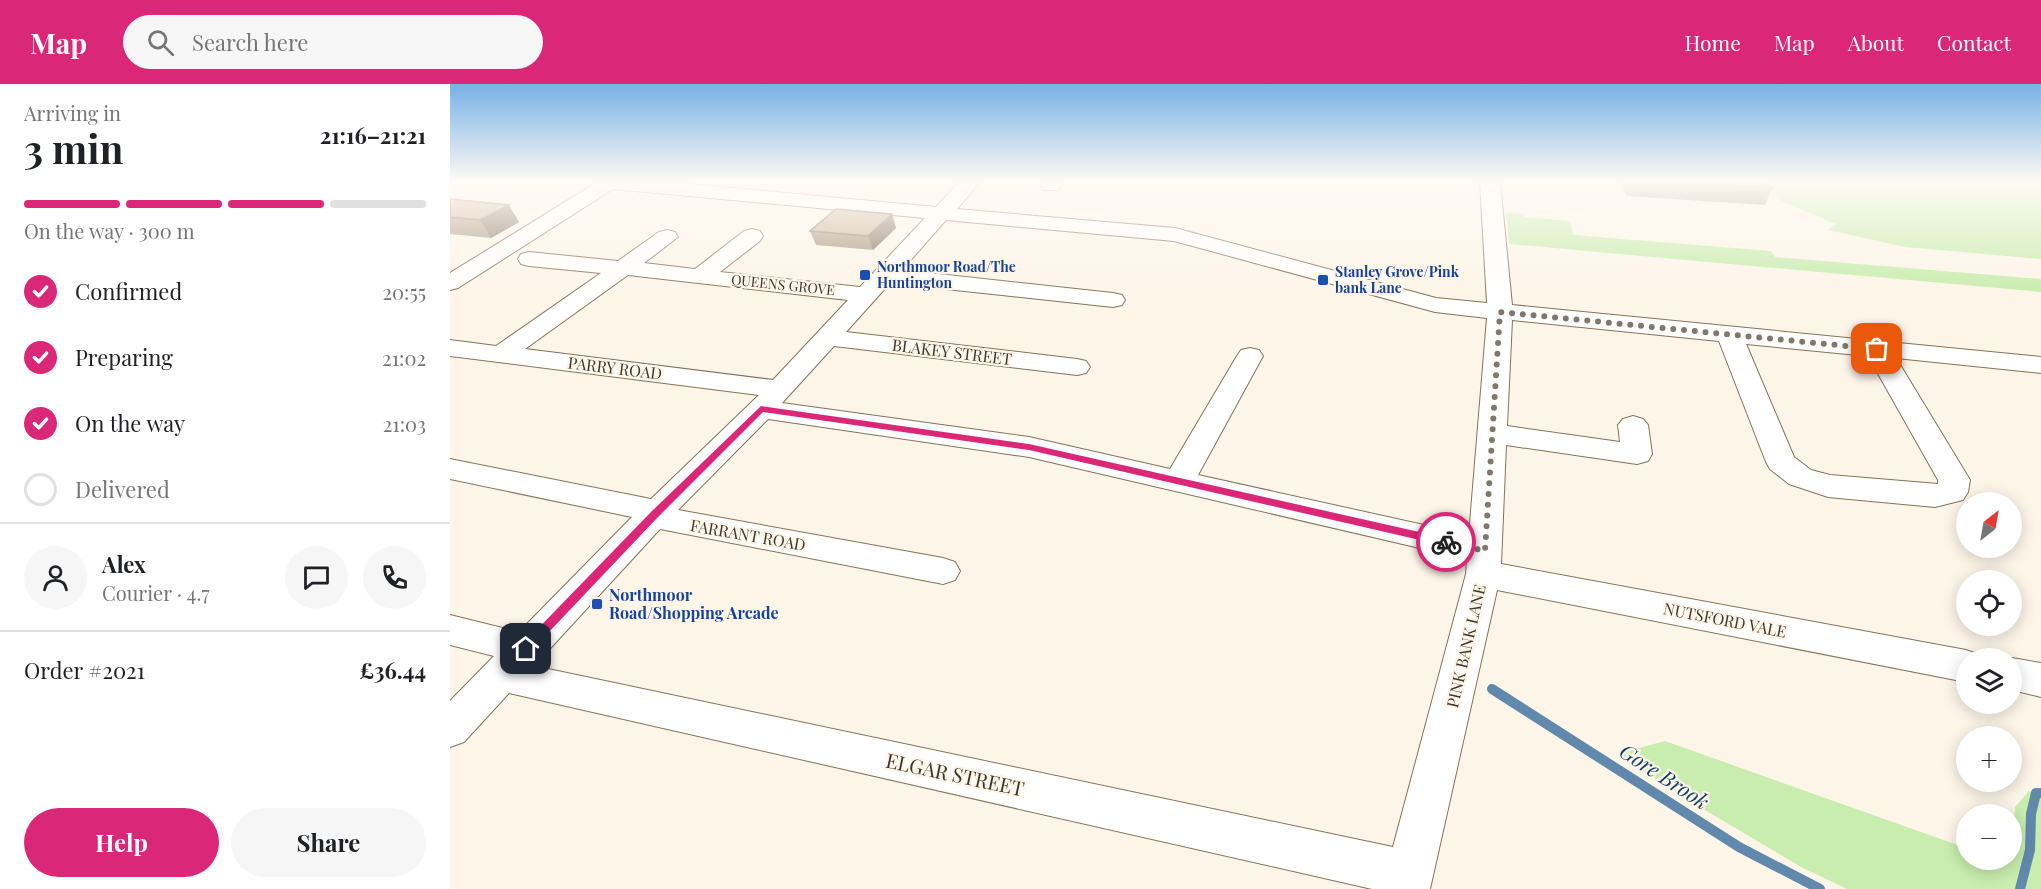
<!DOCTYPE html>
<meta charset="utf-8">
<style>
body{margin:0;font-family:"Playfair Display",serif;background:#f6f6f6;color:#202124;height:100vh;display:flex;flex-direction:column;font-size:22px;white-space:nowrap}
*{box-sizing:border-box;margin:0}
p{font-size:20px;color:#757577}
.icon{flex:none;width:33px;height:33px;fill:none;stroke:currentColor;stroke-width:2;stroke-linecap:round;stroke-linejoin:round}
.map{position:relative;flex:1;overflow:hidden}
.sheet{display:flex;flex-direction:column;background:#fff;width:450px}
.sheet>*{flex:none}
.needle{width:39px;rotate:31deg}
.buttons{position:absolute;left:1506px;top:408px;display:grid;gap:12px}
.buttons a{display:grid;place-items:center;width:66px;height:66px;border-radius:50%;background:#fff;box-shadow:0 3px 15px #0003;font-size:30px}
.pin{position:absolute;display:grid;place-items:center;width:51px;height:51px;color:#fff;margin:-26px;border-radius:12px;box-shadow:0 3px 9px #0006}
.courier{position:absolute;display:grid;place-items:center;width:60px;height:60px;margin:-30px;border:4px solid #db2777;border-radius:50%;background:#fff;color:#222;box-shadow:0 2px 8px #0007}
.head em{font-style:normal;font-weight:700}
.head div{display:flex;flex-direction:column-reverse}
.head{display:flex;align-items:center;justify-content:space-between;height:102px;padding:0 24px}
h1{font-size:39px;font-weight:700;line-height:45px}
.bar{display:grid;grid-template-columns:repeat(4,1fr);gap:9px 6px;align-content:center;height:72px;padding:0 24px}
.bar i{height:8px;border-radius:4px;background:#e0e0e0}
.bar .current{background:#db2777}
.bar p{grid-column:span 4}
.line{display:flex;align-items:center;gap:15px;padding:0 24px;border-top:2px solid #e0e0e0}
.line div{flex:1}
.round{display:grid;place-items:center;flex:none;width:63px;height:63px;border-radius:32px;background:#f6f6f6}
ol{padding:0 24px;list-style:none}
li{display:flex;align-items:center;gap:18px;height:66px}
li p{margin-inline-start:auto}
li .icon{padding:6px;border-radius:50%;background:#db2777;color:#fff;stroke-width:4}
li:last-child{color:#757577}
li i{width:33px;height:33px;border:3px solid #e0e0e0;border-radius:50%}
.cta{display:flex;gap:12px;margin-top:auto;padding:12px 24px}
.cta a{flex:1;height:69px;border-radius:36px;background:#db2777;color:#fff;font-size:24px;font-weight:700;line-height:69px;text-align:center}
.cta a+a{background:#f6f6f6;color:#202124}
header{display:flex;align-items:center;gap:36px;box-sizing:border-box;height:84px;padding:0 30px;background:#db2777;color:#fff}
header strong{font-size:28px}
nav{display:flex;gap:33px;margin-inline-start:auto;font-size:21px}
.search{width:420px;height:54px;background:#f6f6f6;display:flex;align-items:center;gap:15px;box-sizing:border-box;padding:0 21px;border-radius:33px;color:#757577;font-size:22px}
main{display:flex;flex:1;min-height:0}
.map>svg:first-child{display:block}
.green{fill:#c8edae}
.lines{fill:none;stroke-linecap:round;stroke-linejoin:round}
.stream{stroke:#6089ac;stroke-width:10}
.minor-casing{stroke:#867257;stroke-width:2}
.minor{fill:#fff;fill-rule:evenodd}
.wall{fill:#ad9a82}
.shaded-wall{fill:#8d7d6a}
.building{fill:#c9b397;stroke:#8d7d6a;stroke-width:1.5}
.route{fill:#db2777}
.done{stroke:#81786d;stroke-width:6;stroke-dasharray:0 10.8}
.transit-dot{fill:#1a4fb4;stroke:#fef5e9;stroke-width:2}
.labels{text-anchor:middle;stroke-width:4.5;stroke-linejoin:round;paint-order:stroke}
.far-transit-label{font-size:14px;font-weight:bold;fill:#164399;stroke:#fef5e9;text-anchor:start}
.far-street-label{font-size:14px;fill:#3e352a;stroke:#fef5e9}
.street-label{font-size:16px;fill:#3e352a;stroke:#fef5e9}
.transit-label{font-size:16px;font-weight:bold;fill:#164399;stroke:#fef5e9;text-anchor:start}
.near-street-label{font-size:20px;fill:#3e352a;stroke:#fef5e9}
.near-water-label{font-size:21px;font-style:italic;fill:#114065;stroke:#fef5e9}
</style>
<header>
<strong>Map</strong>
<div class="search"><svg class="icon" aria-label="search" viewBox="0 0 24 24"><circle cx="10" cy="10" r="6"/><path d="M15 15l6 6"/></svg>Search here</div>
<nav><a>Home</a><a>Map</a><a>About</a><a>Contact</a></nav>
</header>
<main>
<section class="sheet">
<div class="head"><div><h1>3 min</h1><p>Arriving in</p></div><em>21:16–21:21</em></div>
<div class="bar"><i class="current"></i><i class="current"></i><i class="current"></i><i></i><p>On the way · 300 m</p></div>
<ol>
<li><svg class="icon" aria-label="check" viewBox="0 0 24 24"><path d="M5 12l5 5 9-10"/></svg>Confirmed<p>20:55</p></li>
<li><svg class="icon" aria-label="check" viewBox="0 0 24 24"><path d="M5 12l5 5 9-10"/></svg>Preparing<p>21:02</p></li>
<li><svg class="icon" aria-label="check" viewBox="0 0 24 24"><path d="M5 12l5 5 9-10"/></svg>On the way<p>21:03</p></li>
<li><i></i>Delivered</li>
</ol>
<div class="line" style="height:108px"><a class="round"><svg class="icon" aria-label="person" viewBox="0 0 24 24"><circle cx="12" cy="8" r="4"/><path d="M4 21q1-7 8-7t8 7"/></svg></a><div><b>Alex</b><p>Courier · 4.7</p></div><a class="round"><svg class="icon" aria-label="chat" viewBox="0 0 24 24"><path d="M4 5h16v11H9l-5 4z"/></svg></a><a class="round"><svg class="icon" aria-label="phone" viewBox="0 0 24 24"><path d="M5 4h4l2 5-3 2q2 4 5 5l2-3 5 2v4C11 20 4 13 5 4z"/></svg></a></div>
<div class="line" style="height:78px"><div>Order #2021</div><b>£36.44</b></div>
<div class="cta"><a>Help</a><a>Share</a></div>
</section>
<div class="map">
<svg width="1591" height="805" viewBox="0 0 1591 805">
<rect width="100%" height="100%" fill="#fef5e9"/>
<g class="green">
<polygon points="1304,98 1591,98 1591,175 1455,163 1378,146 1386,140 1331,117"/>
<polygon points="1056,129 1074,130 1074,133 1120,137 1123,151 1321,167 1325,173 1591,195 1591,208 1059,160"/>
<polygon points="1215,657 1516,764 1516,776 1562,776 1565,723 1579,707 1591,712 1591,805 1397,805 1351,783 1243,719 1167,670"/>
</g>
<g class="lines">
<g class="stream">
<polyline points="1042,605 1289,763 1370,805"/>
<polyline points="1570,805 1580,766 1581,730 1586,709 1591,709"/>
</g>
<g class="minor-casing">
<g id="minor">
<path d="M 142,98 L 219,98 L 486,123 L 509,98 L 530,98 L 507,125 L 725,144 L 986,214 L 1037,219 L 1030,98 L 1050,98 L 1062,221 L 1591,273 L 1591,289 L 1446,274 L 1520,396 L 1518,408 L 1513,416 L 1485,423 L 1378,413 L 1339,400 L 1320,385 L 1316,378 L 1269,257 L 1062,236 L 1057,342 L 1170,358 L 1168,341 L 1173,335 L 1183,332 L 1193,335 L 1198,341 L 1202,370 L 1198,377 L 1187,380 L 1056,361 L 1051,480 L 1516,566 L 1530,571 L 1532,574 L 1516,574 L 1516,598 L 1047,506 L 980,805 L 922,805 L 59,609 L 14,658 L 0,663 L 0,617 L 44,572 L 0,561 L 0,531 L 69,548 L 182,433 L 0,395 L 0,375 L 201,415 L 309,311 L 0,272 L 0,256 L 46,262 L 151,189 L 79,182 L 71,180 L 68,175 L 71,170 L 79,168 L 168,177 L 209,148 L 217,146 L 225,148 L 228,153 L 194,179 L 245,185 L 294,147 L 302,145 L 310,147 L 313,152 L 310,157 L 270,188 L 410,203 L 475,134 L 163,105 L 8,204 L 0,206 L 0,189 L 144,100 ZM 496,136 L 724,157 L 985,228 L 1037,234 L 1019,451 L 748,391 L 813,272 L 809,266 L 800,264 L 791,266 L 787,272 L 720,385 L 579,353 L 332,319 L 384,262 L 627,291 L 636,289 L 640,283 L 636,277 L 627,275 L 396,248 L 440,199 L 663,223 L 672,221 L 675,216 L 672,211 L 663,209 L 452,186 ZM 178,191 L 398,216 L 323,296 L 75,265 ZM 1296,260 L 1418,272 L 1488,396 L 1488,400 L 1380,391 L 1361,386 L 1344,373 ZM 318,335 L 579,373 L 1017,475 L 1016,490 L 943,763 L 84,582 L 210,445 L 493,500 L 505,496 L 510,487 L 505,478 L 493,474 L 228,426 Z"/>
<polygon points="594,98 614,98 608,106 594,106 591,102"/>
<polygon points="1560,574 1562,574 1591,579 1591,613 1562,606 1562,574"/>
</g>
</g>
<use href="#minor" class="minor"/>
</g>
<g class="wall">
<polygon points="1171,98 1318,98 1322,104 1315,121 1176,112"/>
<polygon points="0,115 69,138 41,154 0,150"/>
<polygon points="442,130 446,144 423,166 366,161 360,147"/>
</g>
<g class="shaded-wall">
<polygon points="59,121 69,138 41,154 30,136"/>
<polygon points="442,130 446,144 423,166 418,152"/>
</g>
<g class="building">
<polygon points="1234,98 1318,98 1322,104"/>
<polygon points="0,115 59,121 30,136 0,133"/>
<polygon points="386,125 442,130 418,152 360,147"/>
</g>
<linearGradient id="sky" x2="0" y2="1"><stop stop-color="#77b1e6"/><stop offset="0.46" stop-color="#fffaf5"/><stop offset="1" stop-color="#fffaf5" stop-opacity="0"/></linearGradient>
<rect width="1591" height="211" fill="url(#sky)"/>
<polygon class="route" points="311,322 579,360 996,454 1001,458 996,462 579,366 313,328 208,433 80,568 72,568 72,561 201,428"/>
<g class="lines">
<polyline class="done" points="996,458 1035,467 1050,228 1427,265"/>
</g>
<g class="transit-dot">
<rect x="409" y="185" width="12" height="12" rx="3"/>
<rect x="867" y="190" width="12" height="12" rx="3"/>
<rect x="141" y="514" width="12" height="12" rx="3"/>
</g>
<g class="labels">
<g class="far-transit-label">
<text x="427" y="188">Northmoor Road/The<tspan x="427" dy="16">Huntington</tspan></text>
<text x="885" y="193">Stanley Grove/Pink<tspan x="885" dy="16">bank Lane</tspan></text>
</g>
<g class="far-street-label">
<text transform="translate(333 201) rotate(6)" y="5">QUEENS GROVE</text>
</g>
<g class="street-label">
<text transform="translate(502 268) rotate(7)" y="6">BLAKEY STREET</text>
<text transform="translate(165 284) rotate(7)" y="6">PARRY ROAD</text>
<text transform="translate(298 451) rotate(10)" y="6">FARRANT ROAD</text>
<text transform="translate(1275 536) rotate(11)" y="6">NUTSFORD VALE</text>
<text transform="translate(1016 562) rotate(-77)" y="6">PINK BANK LANE</text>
</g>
<g class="transit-label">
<text x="159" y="517">Northmoor<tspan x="159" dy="18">Road/Shopping Arcade</tspan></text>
</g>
<g class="near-street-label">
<text transform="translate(505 691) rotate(12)" y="7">ELGAR STREET</text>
</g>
<g class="near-water-label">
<text transform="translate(1214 693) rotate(33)" y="7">Gore Brook</text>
</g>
</g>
</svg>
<div class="buttons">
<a><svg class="needle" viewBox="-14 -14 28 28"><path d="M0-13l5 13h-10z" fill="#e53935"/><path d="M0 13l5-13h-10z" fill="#757577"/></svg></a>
<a><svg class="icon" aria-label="locate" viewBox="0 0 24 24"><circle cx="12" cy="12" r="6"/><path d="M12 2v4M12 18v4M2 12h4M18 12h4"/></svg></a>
<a><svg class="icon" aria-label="layers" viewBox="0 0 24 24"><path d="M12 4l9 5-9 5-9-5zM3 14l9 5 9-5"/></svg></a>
<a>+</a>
<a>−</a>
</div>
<div class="pin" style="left:1427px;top:265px;background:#ea580c"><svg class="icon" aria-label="bag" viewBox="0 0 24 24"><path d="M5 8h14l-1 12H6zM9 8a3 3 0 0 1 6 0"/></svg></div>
<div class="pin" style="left:76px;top:565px;background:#1f2937"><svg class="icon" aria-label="home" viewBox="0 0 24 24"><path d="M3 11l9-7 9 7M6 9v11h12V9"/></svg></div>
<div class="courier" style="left:996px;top:458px"><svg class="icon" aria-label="bike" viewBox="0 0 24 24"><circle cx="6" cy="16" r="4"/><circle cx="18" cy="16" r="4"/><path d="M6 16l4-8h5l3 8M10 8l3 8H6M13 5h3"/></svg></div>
</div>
</main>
